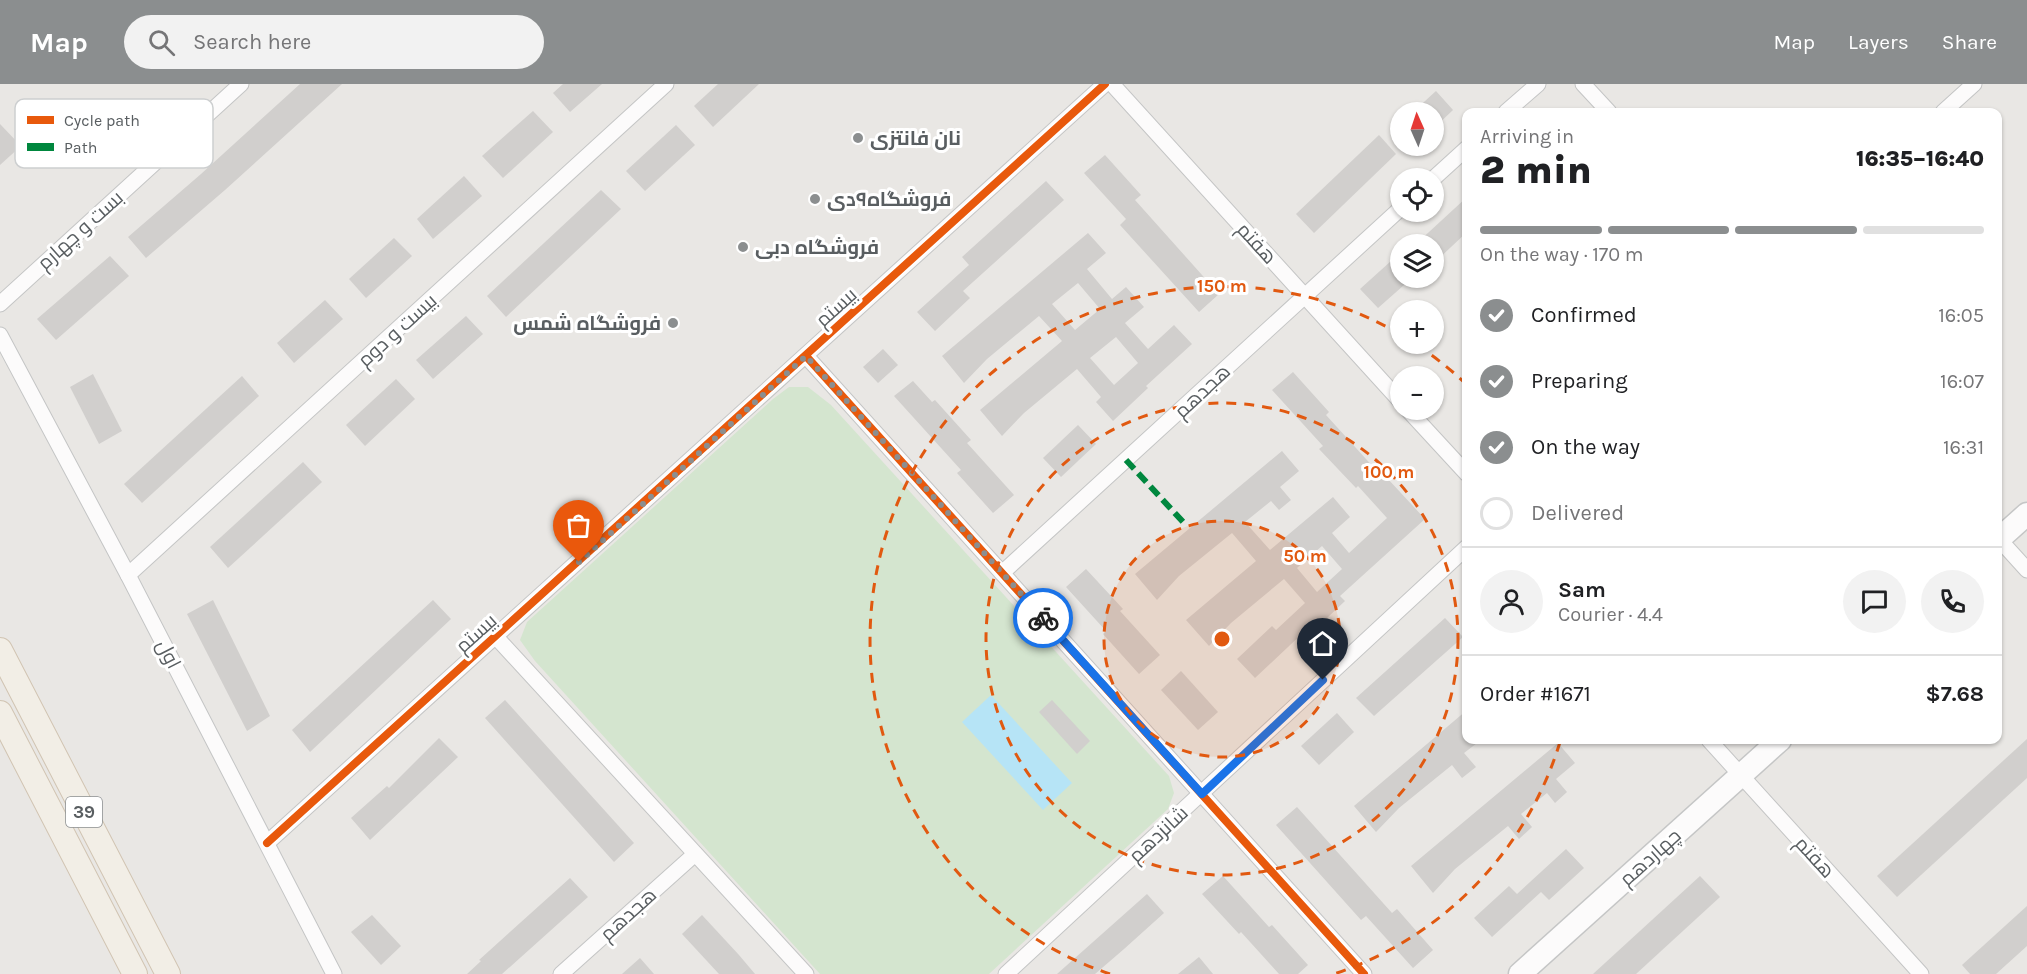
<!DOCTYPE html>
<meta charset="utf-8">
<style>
body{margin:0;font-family:Karla,Cairo,sans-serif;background:#f2f2f2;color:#202124;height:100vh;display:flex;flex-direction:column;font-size:22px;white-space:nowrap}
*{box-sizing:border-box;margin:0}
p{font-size:20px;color:#757577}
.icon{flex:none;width:33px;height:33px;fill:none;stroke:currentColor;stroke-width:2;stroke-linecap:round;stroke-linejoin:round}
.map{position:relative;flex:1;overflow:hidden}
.drawer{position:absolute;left:1462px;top:24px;width:540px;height:636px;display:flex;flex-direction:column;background:#fff;border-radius:12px;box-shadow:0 2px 4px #0004}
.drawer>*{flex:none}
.needle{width:39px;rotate:357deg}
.buttons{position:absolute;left:1390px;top:18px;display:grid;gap:12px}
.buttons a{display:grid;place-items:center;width:54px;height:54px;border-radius:50%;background:#fff;box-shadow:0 2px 4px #0004;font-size:30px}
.pin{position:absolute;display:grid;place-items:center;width:51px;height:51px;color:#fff;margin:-62px -26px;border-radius:50% 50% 50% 0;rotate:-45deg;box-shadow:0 0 6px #0007}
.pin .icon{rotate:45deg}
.courier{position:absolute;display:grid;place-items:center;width:60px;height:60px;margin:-30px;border:4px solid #1a73e8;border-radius:50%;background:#fff;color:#222;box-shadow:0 2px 8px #0007}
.headline em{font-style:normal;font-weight:800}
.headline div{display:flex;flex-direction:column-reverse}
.headline{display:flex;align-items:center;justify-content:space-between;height:102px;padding:0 18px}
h1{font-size:39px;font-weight:800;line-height:45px}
.bar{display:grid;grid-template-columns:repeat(4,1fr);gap:9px 6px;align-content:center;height:72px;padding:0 18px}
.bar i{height:8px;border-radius:4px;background:#e0e0e0}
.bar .active{background:#8b8e8f}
.bar p{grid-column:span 4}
.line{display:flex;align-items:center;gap:15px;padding:0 18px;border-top:2px solid #e0e0e0}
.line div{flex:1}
.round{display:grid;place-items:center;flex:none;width:63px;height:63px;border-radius:32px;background:#f2f2f2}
ol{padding:0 18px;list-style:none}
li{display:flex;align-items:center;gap:18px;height:66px}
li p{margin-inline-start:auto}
li .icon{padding:6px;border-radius:50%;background:#8b8e8f;color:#fff;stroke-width:4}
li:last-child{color:#757577}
li i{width:33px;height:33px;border:3px solid #e0e0e0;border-radius:50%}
header{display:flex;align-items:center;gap:36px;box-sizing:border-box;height:84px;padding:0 30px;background:#8b8e8f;color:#fff}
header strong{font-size:28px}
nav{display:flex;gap:33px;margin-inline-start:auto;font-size:21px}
.search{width:420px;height:54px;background:#f2f2f2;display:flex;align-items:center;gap:15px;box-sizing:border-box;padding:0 21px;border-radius:33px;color:#757577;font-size:22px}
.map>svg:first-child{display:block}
.green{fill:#d4e5cf}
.water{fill:#b6e4f6}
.building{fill:#d1cfcd;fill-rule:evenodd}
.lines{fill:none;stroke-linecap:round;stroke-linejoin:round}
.street-casing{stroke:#c4c5c5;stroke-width:17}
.secondary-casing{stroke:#c5c6c6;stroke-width:25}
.primary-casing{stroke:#d1c4b2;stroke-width:26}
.street{stroke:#fcfbfb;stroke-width:15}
.secondary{stroke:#fcfbfb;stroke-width:22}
.primary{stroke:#f2eee6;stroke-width:24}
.quiet{stroke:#00873e;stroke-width:6;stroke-dasharray:12 6;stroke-linecap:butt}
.cycleway-casing{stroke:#fff;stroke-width:11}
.cycleway{stroke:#e8590c;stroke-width:8}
.done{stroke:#8b8e8f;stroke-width:6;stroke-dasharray:0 10.8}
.route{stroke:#1a73e8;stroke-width:8}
.ring{fill:none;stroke:#e15910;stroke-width:3;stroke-dasharray:10 8}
.poi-dot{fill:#8b8e8f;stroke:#fff;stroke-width:2}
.labels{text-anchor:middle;stroke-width:6;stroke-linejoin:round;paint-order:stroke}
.shield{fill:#fff;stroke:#8b8e90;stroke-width:1.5}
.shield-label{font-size:18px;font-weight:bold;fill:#595e61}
.poi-label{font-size:20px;font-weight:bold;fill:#595e61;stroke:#fff;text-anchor:start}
.street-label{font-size:20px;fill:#595e61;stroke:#fff}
.key{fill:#fff;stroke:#cdcfd0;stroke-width:1.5}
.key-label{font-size:16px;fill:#595e61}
.centre{fill:#e15910;stroke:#fff;stroke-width:3}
.ring-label{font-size:18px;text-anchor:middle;font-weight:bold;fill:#e15910;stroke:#fff;stroke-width:6;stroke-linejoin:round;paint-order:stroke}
</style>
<header>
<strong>Map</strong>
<div class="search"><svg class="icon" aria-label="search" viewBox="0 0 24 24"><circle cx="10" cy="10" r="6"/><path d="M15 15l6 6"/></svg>Search here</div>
<nav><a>Map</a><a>Layers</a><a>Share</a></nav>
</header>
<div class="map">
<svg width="2027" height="890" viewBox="0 0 2027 890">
<rect width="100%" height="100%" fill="#e9e7e4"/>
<polygon class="green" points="789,303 808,303 831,321 1169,692 1174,709 1168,725 989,890 820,890 535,577 520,556 527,538 773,315"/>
<polygon class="water" points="991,611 1072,699 1043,726 962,638"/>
<g class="building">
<polygon points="300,0 342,0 225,106 146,174 128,153 201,90"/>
<polygon points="563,0 602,0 570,28 553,9"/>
<polygon points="718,0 759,0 713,43 694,22"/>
<polygon points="1436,7 1453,26 1434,44 1434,28 1413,28"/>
<polygon points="533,27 553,48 503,94 482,72"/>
<polygon points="0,40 21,62 0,81"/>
<polygon points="676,41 695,61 645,107 626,87"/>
<polygon points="1379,51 1396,70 1314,149 1296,130"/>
<polygon points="1105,71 1141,111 1135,116 1219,210 1199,228 1120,141 1126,135 1084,89"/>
<polygon points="464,92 482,112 433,155 417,135"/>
<polygon points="1046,97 1064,116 963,207 970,214 935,247 917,228 969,181 962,173"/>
<polygon points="601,106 621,125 506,233 487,212"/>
<polygon points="1467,113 1467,148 1434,179 1434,160 1416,160"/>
<path d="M 1088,149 L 1106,169 L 1087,185 L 1112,215 L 1126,203 L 1144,223 L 1125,239 L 1148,265 L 1174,241 L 1192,260 L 1146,302 L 1148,304 L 1113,337 L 1096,318 L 1101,313 L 1077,285 L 1024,329 L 1002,352 L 980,326 L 1062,257 L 1039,232 L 987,275 L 964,299 L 942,272 ZM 1078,199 L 1100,225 L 1075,246 L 1052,220 ZM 1116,253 L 1138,279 L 1114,301 L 1090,274 Z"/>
<polygon points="394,154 412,172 366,214 349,195"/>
<polygon points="1401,168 1401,194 1412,194 1378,224 1360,205"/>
<polygon points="110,172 129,192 56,256 37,235"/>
<polygon points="325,216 343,235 294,279 277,259"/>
<polygon points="466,232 483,250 433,295 416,276"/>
<polygon points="883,265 898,281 878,299 863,283"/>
<path d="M 1293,288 L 1329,328 L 1326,331 L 1386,397 L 1388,395 L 1425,435 L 1340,512 L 1345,517 L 1310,550 L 1306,546 L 1255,594 L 1237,575 L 1272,542 L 1276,546 L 1305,519 L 1284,495 L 1231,539 L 1209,562 L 1186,536 L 1256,477 L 1232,449 L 1179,492 L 1157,516 L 1135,490 L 1282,367 L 1299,387 L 1280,403 L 1291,416 L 1279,426 L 1271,417 L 1245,438 L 1270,466 L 1333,413 L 1350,433 L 1332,449 L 1349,469 L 1387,434 L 1358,402 L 1356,404 L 1319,365 L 1323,362 L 1272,306 ZM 1322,462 L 1342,485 L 1317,508 L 1297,484 Z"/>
<polygon points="93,290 122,347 99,360 70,303"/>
<polygon points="242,292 259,312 142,419 124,400"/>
<polygon points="396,295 415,315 365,362 346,341"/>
<polygon points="913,297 932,318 935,316 971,356 967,359 1014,411 993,429 957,389 961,386 894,312"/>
<polygon points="1078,341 1096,360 1061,393 1043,374"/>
<polygon points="303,378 322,398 228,484 210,463"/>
<polygon points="1086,485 1123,525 1120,527 1160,571 1139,590 1103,550 1106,547 1066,503"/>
<polygon points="213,516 270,632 247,647 187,530"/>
<polygon points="433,516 451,535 310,668 292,646"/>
<polygon points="1445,534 1463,553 1374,632 1356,614"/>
<polygon points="1181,587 1218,628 1198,646 1161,606"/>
<polygon points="505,616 634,759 614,778 485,634"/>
<polygon points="1052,616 1090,657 1077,670 1039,628"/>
<polygon points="1467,626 1467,656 1481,656 1464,669 1476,683 1462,694 1452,681 1399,724 1376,748 1354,722"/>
<polygon points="1337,629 1354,648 1319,681 1301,662"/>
<polygon points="439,654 458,673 370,756 351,734 387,702 389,704"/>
<polygon points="2027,655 2027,694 1897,813 1877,792"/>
<polygon points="1558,659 1575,679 1556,695 1567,708 1555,719 1547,709 1521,730 1532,743 1519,755 1508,742 1455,785 1433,809 1411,782"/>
<polygon points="1297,723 1392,829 1397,825 1433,866 1413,884 1366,832 1361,836 1276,741"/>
<polygon points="1566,765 1584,784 1549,816 1541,808 1492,853 1474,834 1509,802 1517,810"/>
<polygon points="1223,792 1269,843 1272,841 1308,881 1298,890 1279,890 1241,848 1239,850 1202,810"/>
<polygon points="1700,792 1720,813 1636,890 1593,890"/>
<polygon points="570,794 588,813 502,890 467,890 481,877 479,876"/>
<polygon points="1147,810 1164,829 1124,865 1095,890 1057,890"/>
<polygon points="2027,822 2027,862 1996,890 1970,890 1962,881"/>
<polygon points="372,831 401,862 381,881 351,848"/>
<polygon points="702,831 739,871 755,890 719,890 682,850"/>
<polygon points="1199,873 1213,890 1178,890"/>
<polygon points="640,874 654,890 622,890"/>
</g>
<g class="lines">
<g class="street-casing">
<g id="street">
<polyline points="1112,0 1401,318"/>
<polyline points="1583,0 1609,28"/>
<polyline points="1506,28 1538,0"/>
<polyline points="1943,28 1974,0"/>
<polyline points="1434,94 1467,64"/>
<polyline points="0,220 241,0"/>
<polyline points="0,251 128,491 334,890"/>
<polyline points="806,272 1364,890"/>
<polyline points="1408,326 1467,390"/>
<polyline points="1998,454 2027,486"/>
<polyline points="1002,489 1401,124"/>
<polyline points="128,491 666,0"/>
<polyline points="496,553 806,890"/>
<polyline points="1709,656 1921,890"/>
<polyline points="267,759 1105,0"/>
<polyline points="561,890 695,770"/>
<polyline points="1006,890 1467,463"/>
</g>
</g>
<g class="secondary-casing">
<g id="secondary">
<polyline points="1998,456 2027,430"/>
<polyline points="1520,890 1780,656"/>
</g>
</g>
<g class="primary-casing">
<g id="primary">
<polyline points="0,566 168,890"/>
<polyline points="0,629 135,890"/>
</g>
</g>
<use href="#street" class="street"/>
<use href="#secondary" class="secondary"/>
<use href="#primary" class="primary"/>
<polyline class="quiet" points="1126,376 1184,439"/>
<g class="cycleway-casing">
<g id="cycleway">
<polyline points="806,272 1364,890"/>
<polyline points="267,759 1105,0"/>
</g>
</g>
<use href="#cycleway" class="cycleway"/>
</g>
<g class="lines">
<polyline class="done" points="579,478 806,272 1043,534"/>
<polyline class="route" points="1043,534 1202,710 1323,596"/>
</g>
<circle cx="1222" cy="555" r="118" fill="#e15910" fill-opacity=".12"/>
<g class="ring">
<circle cx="1222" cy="555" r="118"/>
<circle cx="1222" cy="555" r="236"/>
<path d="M1560 658A353 353 0 0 1 1334 890M1110 890A353 353 0 1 1 1398 249M1417 261A353 353 0 0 1 1465 299"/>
</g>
<g class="poi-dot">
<circle cx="858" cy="54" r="6"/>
<circle cx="815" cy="115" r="6"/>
<circle cx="743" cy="163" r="6"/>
<circle cx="673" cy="239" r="6"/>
</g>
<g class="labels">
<rect class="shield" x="66" y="713" width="36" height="30" rx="4.5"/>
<g class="shield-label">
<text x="84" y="734">39</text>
</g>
<g class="poi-label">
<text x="870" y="61">نان فانتزی</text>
<text x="827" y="122">فروشگاه۹دی</text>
<text x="755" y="170">فروشگاه دبی</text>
<text x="661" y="246" text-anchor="end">فروشگاه شمس</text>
</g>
<g class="street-label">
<text transform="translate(80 146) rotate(-42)" y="7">بست و چهارم</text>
<text transform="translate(1257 159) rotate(48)" y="7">هفتم</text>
<text transform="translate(836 223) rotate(-42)" y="7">بیستم</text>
<text transform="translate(397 246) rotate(-42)" y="7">بیست و دوم</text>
<text transform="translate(1202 307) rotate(-43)" y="7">هجدهم</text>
<text transform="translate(476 549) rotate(-42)" y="7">بیستم</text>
<text transform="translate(169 570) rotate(63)" y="7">اول</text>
<text transform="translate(1158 750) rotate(-43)" y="7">شانزدهم</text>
<text transform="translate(1650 773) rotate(-42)" y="7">چهاردهم</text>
<text transform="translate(1815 773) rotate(48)" y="7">هفتم</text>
<text transform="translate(628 830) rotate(-42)" y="7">هجدهم</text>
</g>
</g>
<rect x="15" y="15" width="198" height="69" rx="9" class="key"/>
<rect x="27" y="32" width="27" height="8" fill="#e8590c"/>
<rect x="27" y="59" width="27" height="8" fill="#00873e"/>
<g class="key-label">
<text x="64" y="42">Cycle path</text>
<text x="64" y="69">Path</text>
</g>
<circle cx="1222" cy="555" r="9" class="centre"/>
<g class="ring-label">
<text x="1222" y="208">150 m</text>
<text x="1389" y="394">100 m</text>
<text x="1305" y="478">50 m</text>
</g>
</svg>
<div class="buttons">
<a><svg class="needle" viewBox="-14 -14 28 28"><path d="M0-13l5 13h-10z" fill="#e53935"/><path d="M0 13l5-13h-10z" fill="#757577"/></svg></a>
<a><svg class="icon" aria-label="locate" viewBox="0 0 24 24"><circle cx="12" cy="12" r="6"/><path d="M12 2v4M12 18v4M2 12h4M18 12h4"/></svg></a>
<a><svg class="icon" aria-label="layers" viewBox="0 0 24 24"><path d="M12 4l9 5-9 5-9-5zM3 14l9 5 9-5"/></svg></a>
<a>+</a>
<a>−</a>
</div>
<div class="pin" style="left:579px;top:478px;background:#ea580c"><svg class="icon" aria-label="bag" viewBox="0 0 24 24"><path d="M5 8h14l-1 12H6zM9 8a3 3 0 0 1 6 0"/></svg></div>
<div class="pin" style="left:1323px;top:596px;background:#1f2937"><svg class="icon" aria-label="home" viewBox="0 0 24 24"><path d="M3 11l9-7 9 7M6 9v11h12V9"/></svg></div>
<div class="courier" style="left:1043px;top:534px"><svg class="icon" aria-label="bike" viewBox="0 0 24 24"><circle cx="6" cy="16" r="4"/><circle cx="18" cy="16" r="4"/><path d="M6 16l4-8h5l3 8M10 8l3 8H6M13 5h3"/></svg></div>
<section class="drawer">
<div class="headline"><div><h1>2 min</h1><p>Arriving in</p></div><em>16:35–16:40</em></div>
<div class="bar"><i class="active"></i><i class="active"></i><i class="active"></i><i></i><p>On the way · 170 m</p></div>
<ol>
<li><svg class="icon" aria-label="check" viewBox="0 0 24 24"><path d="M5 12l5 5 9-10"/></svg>Confirmed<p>16:05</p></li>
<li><svg class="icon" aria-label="check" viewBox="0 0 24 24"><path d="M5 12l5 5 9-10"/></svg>Preparing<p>16:07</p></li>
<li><svg class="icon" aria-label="check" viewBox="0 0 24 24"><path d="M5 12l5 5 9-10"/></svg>On the way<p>16:31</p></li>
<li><i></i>Delivered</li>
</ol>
<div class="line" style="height:108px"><a class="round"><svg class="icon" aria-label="person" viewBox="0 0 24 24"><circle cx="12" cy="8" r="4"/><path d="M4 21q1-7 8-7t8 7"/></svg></a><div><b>Sam</b><p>Courier · 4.4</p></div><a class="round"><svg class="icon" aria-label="chat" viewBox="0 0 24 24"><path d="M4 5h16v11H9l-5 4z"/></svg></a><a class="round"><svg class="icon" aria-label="phone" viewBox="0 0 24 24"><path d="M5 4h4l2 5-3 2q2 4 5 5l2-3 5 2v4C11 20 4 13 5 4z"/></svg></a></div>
<div class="line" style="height:78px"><div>Order #1671</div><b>$7.68</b></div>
</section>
</div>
